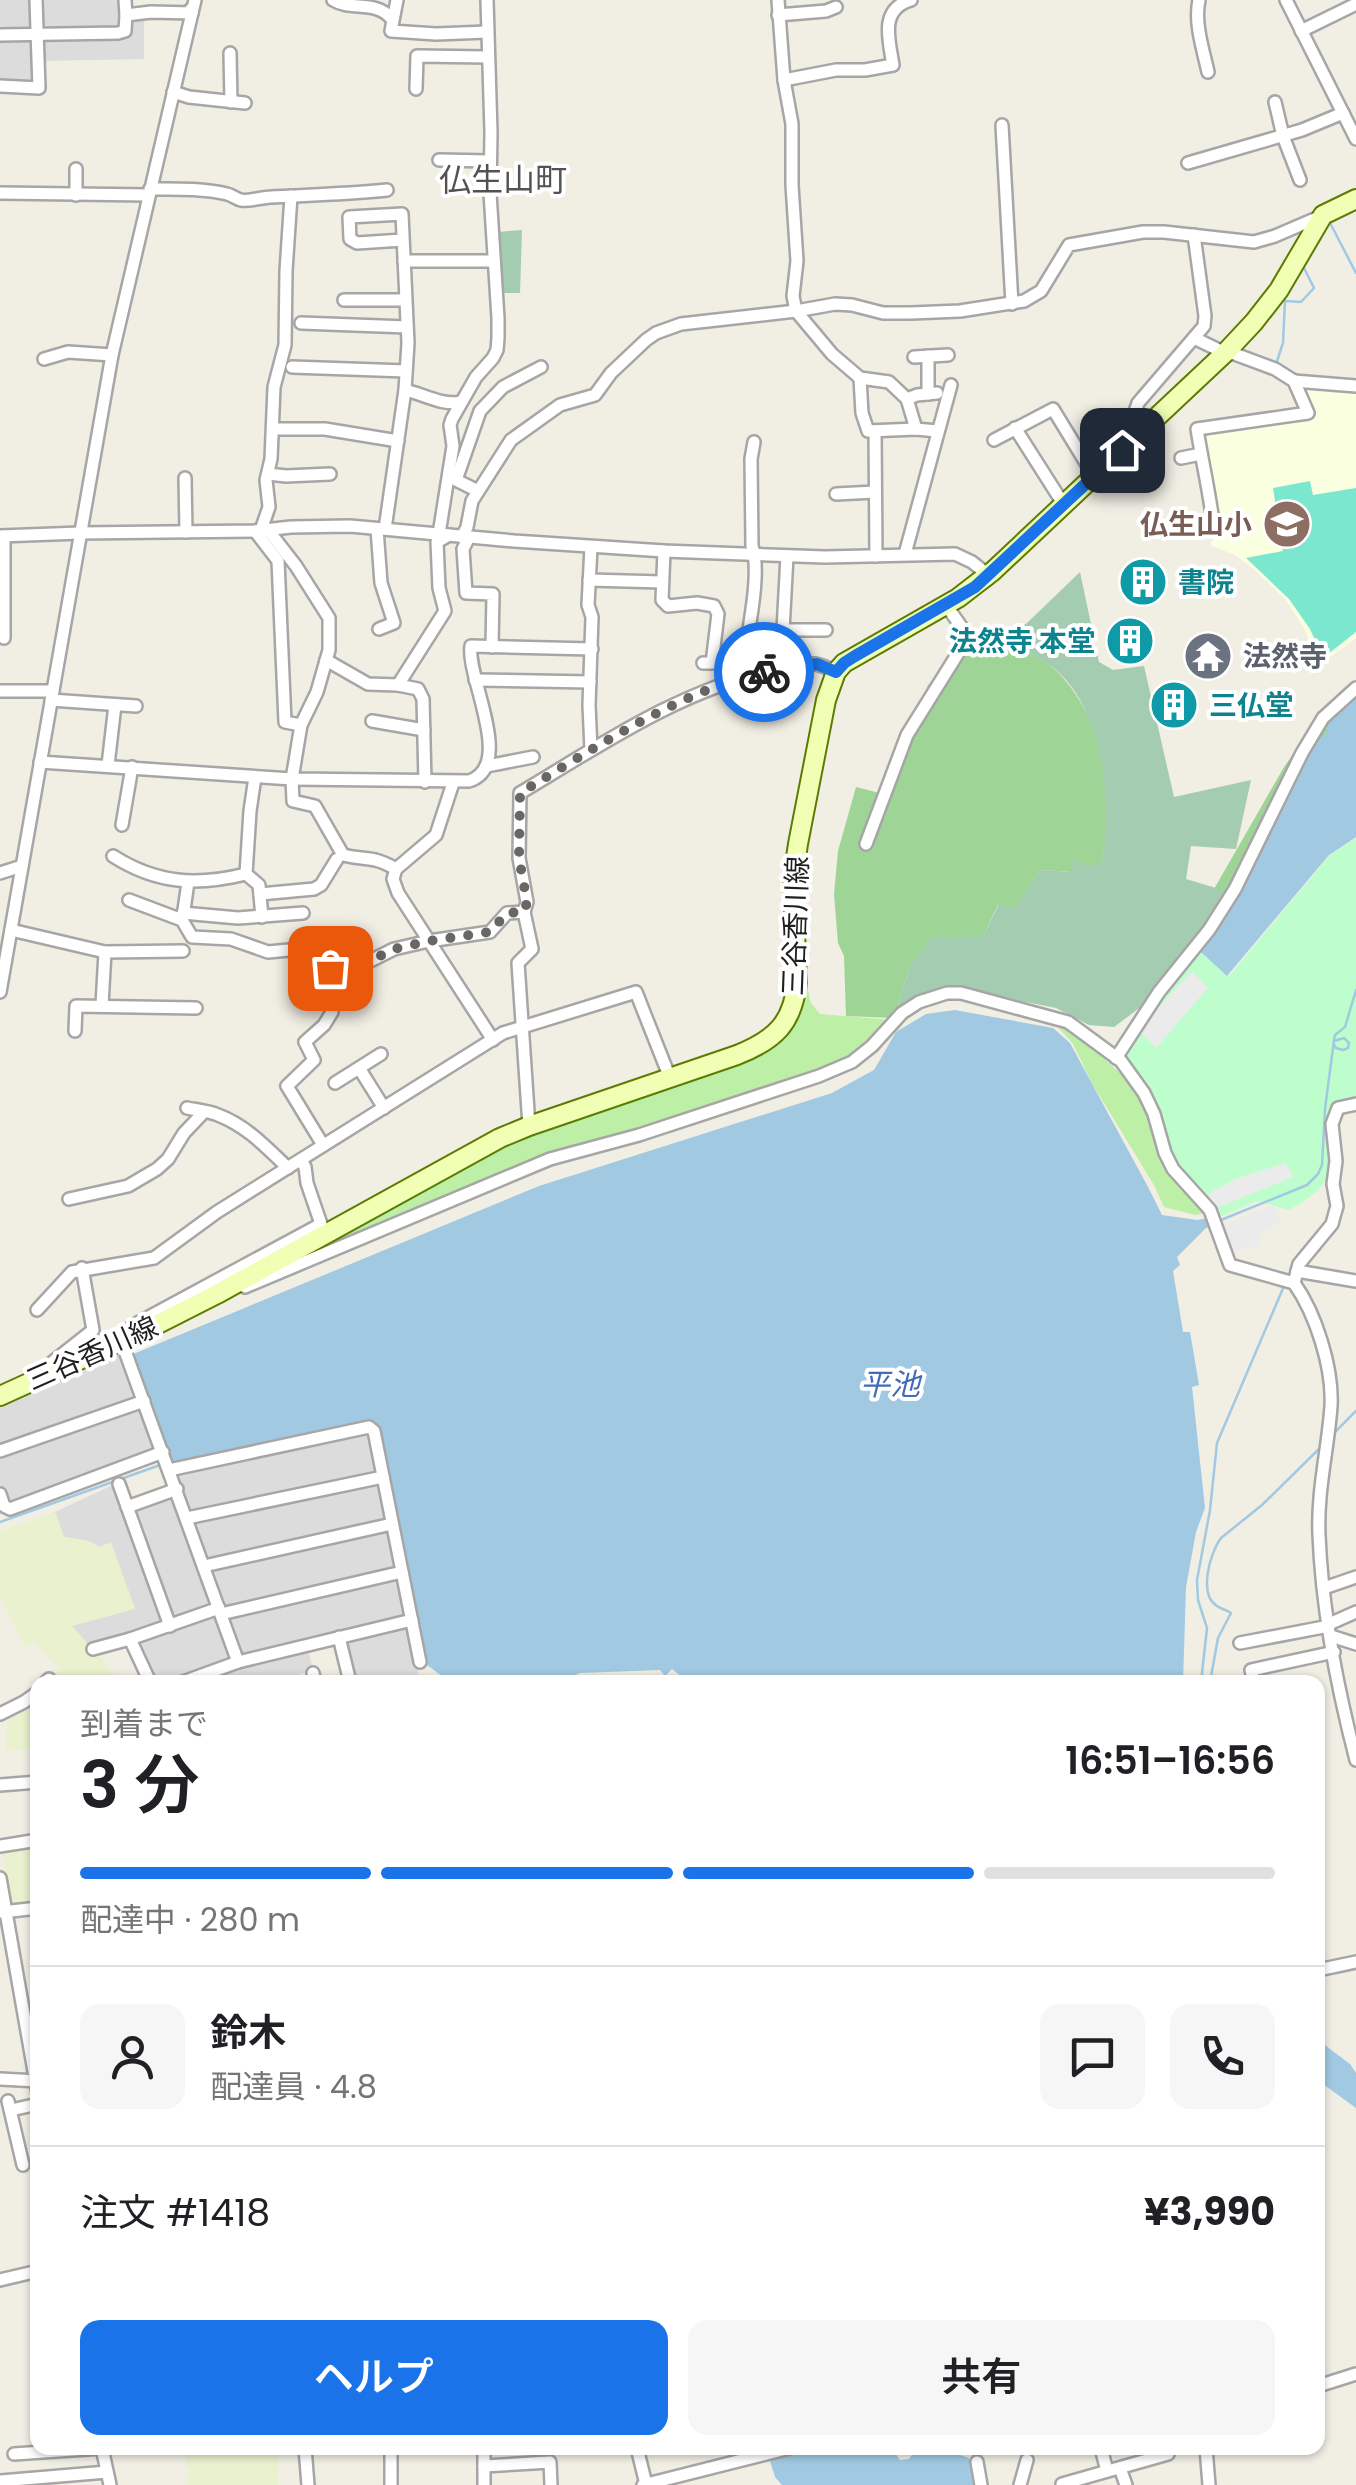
<!DOCTYPE html>
<html lang="ja">
<meta charset="utf-8">
<style>
body{margin:0;font-family:Poppins,"Noto Sans JP",sans-serif;background:#f6f6f6;color:#202124;height:100vh;display:flex;flex-direction:column;font-size:38px;white-space:nowrap}
*{box-sizing:border-box;margin:0}
p{font-size:32px;color:#757577}
.icon{flex:none;width:55px;height:55px;fill:none;stroke:currentColor;stroke-width:2;stroke-linecap:round;stroke-linejoin:round}
.map{position:relative;flex:1;overflow:hidden}
.details{position:absolute;left:30px;top:1675px;width:1295px;height:780px;display:flex;flex-direction:column;background:#fff;border-radius:20px;box-shadow:0 2px 8px #0004}
.details>*{flex:none}
.pin{position:absolute;display:grid;place-items:center;width:85px;height:85px;color:#fff;margin:-42px;border-radius:20px;box-shadow:0 5px 15px #0006}
.courier{position:absolute;display:grid;place-items:center;width:100px;height:100px;margin:-50px;border:8px solid #1a73e8;border-radius:50%;background:#fff;color:#222;box-shadow:0 2px 12px #0007}
.headline em{font-style:normal;font-weight:600}
.headline div{display:flex;flex-direction:column-reverse}
.headline{display:flex;align-items:center;justify-content:space-between;height:170px;padding:0 50px}
h1{font-size:65px;font-weight:600;line-height:75px}
.bar{display:grid;grid-template-columns:repeat(4,1fr);gap:15px 10px;align-content:center;height:120px;padding:0 50px}
.bar i{height:12px;border-radius:8px;background:#e0e0e0}
.bar .active{background:#1a73e8}
.bar p{grid-column:span 4}
.line{display:flex;align-items:center;gap:25px;padding:0 50px;border-top:2px solid #e0e0e0}
.line div{flex:1}
.round{display:grid;place-items:center;flex:none;width:105px;height:105px;border-radius:20px;background:#f6f6f6}
.cta{display:flex;gap:20px;margin-top:auto;padding:20px 50px}
.cta a{flex:1;height:115px;border-radius:20px;background:#1a73e8;color:#fff;font-size:40px;font-weight:600;line-height:115px;text-align:center}
.cta a+a{background:#f6f6f6;color:#202124}
.map>svg:first-child{display:block}
.residential{fill:#dddcdc}
.education{fill:#faffdf}
.farmland{fill:#e9f1ce}
.grass{fill:#beefa6}
.forest{fill:#9ed495}
.cemetery{fill:#a3ccb0}
.park{fill:#befecd}
.pitch{fill:#7be7ce}
.parking{fill:#ebebeb}
.water{fill:#a1c9e2}
.lines{fill:none;stroke-linecap:round;stroke-linejoin:round}
.stream{stroke:#a1c9e2;stroke-width:2.5}
.minor-casing{stroke:#a6a6a6;stroke-width:16}
.secondary-casing{stroke:#5b7c00;stroke-width:22}
.minor{stroke:#fff;stroke-width:11}
.secondary{stroke:#f0ffb4;stroke-width:18}
.done{stroke:#686764;stroke-width:10;stroke-dasharray:0 18}
.route{stroke:#1a73e8;stroke-width:12}
.labels{text-anchor:middle;stroke-width:8;stroke-linejoin:round;paint-order:stroke}
.education-label{font-size:28px;font-weight:bold;fill:#785e54;stroke:#fff;text-anchor:end}
.culture-label{font-size:28px;font-weight:bold;fill:#0d838f;stroke:#fff;text-anchor:start}
.worship-label{font-size:28px;font-weight:bold;fill:#5b616d;stroke:#fff;text-anchor:start}
.street-label{font-size:28px;fill:#1f1f1f;stroke:#fff}
.water-label{font-size:30px;font-style:italic;fill:#426bb8;stroke:#fff}
.quarter-label{font-size:32px;fill:#525252;stroke:#fff}
</style>
<div class="map">
<svg width="1356" height="2485" viewBox="0 0 1356 2485">
<rect width="100%" height="100%" fill="#f1eee4"/>
<g class="residential">
<polygon points="0,0 131,0 132,8 144,9 144,59 40,61 42,91 0,91"/>
<polygon points="116,1349 123,1351 137,1395 135,1399 0,1447 0,1402"/>
<polygon points="138,1408 142,1410 156,1449 11,1504 6,1501 0,1485 0,1456"/>
<polygon points="366,1432 371,1435 379,1470 374,1475 194,1514 188,1510 176,1475 180,1470"/>
<polygon points="377,1481 381,1485 388,1517 383,1524 211,1560 205,1556 195,1524 197,1519"/>
<polygon points="115,1484 164,1619 161,1625 91,1648 71,1625 135,1608 110,1543 100,1547 88,1541 64,1537 55,1512"/>
<polygon points="169,1496 174,1500 211,1602 210,1607 174,1620 169,1617 134,1513 135,1508"/>
<polygon points="387,1528 391,1532 398,1565 393,1571 229,1609 222,1605 213,1576 215,1568"/>
<polygon points="397,1576 401,1581 407,1613 402,1619 244,1657 239,1652 228,1620 229,1616"/>
<polygon points="212,1615 216,1616 231,1655 229,1661 173,1682 154,1682 136,1644 139,1639"/>
<polygon points="402,1626 408,1630 420,1682 355,1682 346,1640"/>
<polygon points="308,1649 313,1670 276,1682 193,1682 232,1667"/>
</g>
<polygon class="education" points="1309,386 1356,390 1356,638 1322,663 1313,652 1305,630 1286,600 1255,570 1235,555 1210,545 1214,537 1214,524 1202,432 1305,416 1303,390"/>
<g class="farmland">
<polygon points="55,1512 64,1537 88,1541 100,1547 111,1542 135,1609 72,1626 122,1682 48,1682 60,1670 35,1644 24,1645 0,1597 0,1531"/>
<polygon points="37,1693 37,1749 6,1751 8,1712"/>
<polygon points="37,1844 37,1883 34,1884 37,1905 9,1905 3,1849"/>
<polygon points="183,2448 277,2448 279,2485 187,2485 189,2474"/>
</g>
<g class="grass">
<polygon points="807,985 811,1003 820,1014 893,1020 872,1045 819,1075 555,1156 268,1272 492,1148 733,1063 774,1047 796,1024"/>
<polygon points="1058,1027 1076,1033 1135,1087 1150,1109 1167,1166 1178,1187 1197,1198 1206,1213 1195,1215 1164,1207 1154,1185 1093,1085 1073,1044"/>
</g>
<g class="forest">
<path d="M 988,639 L 994,650 C 1041,640 1075,686 1092,724 C 1100,741 1104,774 1106,793 C 1109,817 1105,841 1102,864 L 1088,867 L 1079,863 L 1071,872 L 1041,870 L 1014,909 L 998,905 L 983,936 L 910,966 L 894,1018 L 846,1016 L 844,956 L 838,943 L 834,894 L 838,851 L 856,787 L 887,795 L 928,685 L 954,660 Z"/>
<polygon points="1356,692 1317,773 1354,838 1338,849 1325,830 1202,959 1183,943 1284,767 1320,716"/>
</g>
<g class="cemetery">
<polygon points="522,230 520,293 501,293 497,232"/>
<path d="M 1080,572 L 1099,662 L 1113,670 L 1144,666 L 1174,797 L 1251,780 L 1236,849 L 1191,846 L 1186,879 L 1229,892 L 1142,1006 L 1114,1027 L 1089,1025 L 1056,1008 L 987,994 L 946,991 L 894,1018 L 910,966 L 931,938 L 983,936 L 999,904 L 1014,908 L 1041,870 L 1071,872 L 1074,857 C 1083,868 1089,867 1102,863 C 1111,801 1105,700 1045,662 C 1026,650 1017,645 994,650 L 988,639 L 1026,624 Z"/>
</g>
<path class="park" d="M 1356,838 L 1356,1107 L 1338,1118 C 1333,1167 1336,1185 1289,1210 L 1257,1201 L 1217,1218 L 1200,1190 L 1177,1168 L 1146,1089 L 1116,1047 L 1143,1019 L 1200,951 L 1229,976 L 1330,855 Z"/>
<polygon class="pitch" points="1310,481 1313,495 1356,488 1356,632 1323,658 1310,629 1289,599 1246,558 1283,551 1273,488"/>
<g class="parking">
<polygon points="1192,971 1208,988 1156,1048 1138,1030"/>
<polygon points="1286,1163 1293,1177 1214,1209 1208,1194 1237,1178"/>
<polygon points="1273,1205 1281,1222 1260,1233 1260,1245 1228,1253 1221,1226"/>
</g>
<g class="water">
<polygon points="1356,692 1356,837 1329,855 1227,976 1200,951 1239,892 1304,766 1312,747 1327,732 1328,714"/>
<polygon points="955,1010 1053,1028 1070,1043 1148,1187 1162,1215 1197,1220 1209,1218 1212,1226 1206,1228 1177,1257 1180,1265 1173,1271 1183,1332 1190,1332 1199,1385 1192,1387 1205,1508 1196,1532 1186,1587 1183,1682 682,1682 682,1677 672,1669 665,1676 660,1670 580,1673 560,1682 450,1682 423,1662 375,1423 171,1464 131,1355 539,1186 832,1093 874,1070 896,1032 926,1014"/>
<polygon points="1318,2040 1350,2064 1356,2073 1356,2108 1323,2084 1318,2082"/>
<polygon points="766,2448 898,2448 895,2453 900,2460 909,2459 917,2448 938,2448 969,2458 973,2485 782,2485 775,2477"/>
</g>
<g class="lines">
<g class="stream">
<polyline points="1328,219 1356,273"/>
<polyline points="1276,364 1283,343 1285,301 1301,302 1314,288 1302,264"/>
<polyline points="1334,1045 1336,1048 1343,1050 1348,1048 1349,1043 1344,1038 1334,1041"/>
<polyline points="1221,1220 1307,1185 1318,1174 1322,1165 1325,1109 1334,1040 1335,1035 1345,1027 1356,990"/>
<polyline points="1332,1435 1356,1411"/>
<polyline points="0,1522 160,1465"/>
<polyline points="1201,1682 1207,1628 1198,1600 1197,1580 1210,1510 1217,1443 1284,1286"/>
<path d="M 1210,1682 L 1218,1638 L 1231,1613 C 1227,1610 1221,1609 1217,1606 C 1198,1594 1210,1553 1221,1538 L 1262,1505 L 1320,1448"/>
</g>
<g class="minor-casing">
<g id="minor">
<polyline points="125,0 126,15"/>
<path d="M 333,0 C 351,11 375,0 391,18"/>
<polyline points="397,0 391,31 436,34 487,32"/>
<polyline points="778,0 784,80 792,124 792,185 797,261 793,296 796,311 832,354 860,378 889,382 907,399 916,429"/>
<path d="M 1199,0 C 1194,23 1203,49 1208,72"/>
<polyline points="1286,0 1356,139"/>
<polyline points="778,15 826,11 836,7"/>
<polyline points="1301,31 1356,4"/>
<polyline points="0,35 118,33 125,31 126,15 151,12 192,13 191,9"/>
<polyline points="230,53 231,102"/>
<path d="M 784,80 L 836,70 L 865,70 L 893,65 C 889,40 879,9 911,0"/>
<polyline points="0,86 39,88 36,0"/>
<polyline points="416,89 417,56 488,57"/>
<polyline points="173,92 189,97 245,103"/>
<polyline points="1275,102 1283,136 1300,180"/>
<polyline points="1002,125 1012,304"/>
<polyline points="439,160 490,161"/>
<polyline points="1188,163 1302,130 1343,113"/>
<polyline points="76,169 76,195"/>
<path d="M 150,189 C 175,189 202,188 227,194 C 232,195 236,199 241,200 C 249,202 262,197 271,197 C 310,195 348,194 387,190"/>
<polyline points="0,193 148,195"/>
<polyline points="404,261 493,261"/>
<polyline points="344,300 405,300"/>
<polyline points="301,323 407,327"/>
<path d="M 1194,338 L 1225,353 L 1232,353 L 1275,369 L 1294,381 L 1308,413 L 1197,429 C 1202,461 1209,490 1213,522"/>
<polyline points="914,357 948,355"/>
<polyline points="44,359 68,352 112,355"/>
<polyline points="292,367 406,371"/>
<polyline points="860,378 862,413 868,431 916,429 937,431"/>
<polyline points="1294,381 1356,386"/>
<path d="M 405,390 C 423,394 443,406 460,402"/>
<polyline points="928,394 928,356"/>
<polyline points="907,399 917,395 937,393"/>
<polyline points="1015,428 1064,505"/>
<polyline points="278,429 325,429 398,441"/>
<polyline points="875,431 876,556"/>
<polyline points="994,440 1053,409 1094,476"/>
<polyline points="1123,445 1138,403 1204,326 1205,316 1194,235"/>
<polyline points="1181,458 1201,454"/>
<polyline points="268,474 286,476 330,474"/>
<polyline points="185,478 186,532"/>
<polyline points="478,491 456,480 480,411 503,387 541,367"/>
<polyline points="836,494 875,492"/>
<polyline points="377,529 381,583 394,623 379,629"/>
<polyline points="385,529 405,390 408,343 402,214 349,217 350,239 357,243 403,240"/>
<polyline points="261,530 269,507 266,480 271,459 274,387 285,345 286,271 291,196"/>
<path d="M 268,530 L 296,566 L 329,618 L 329,650 L 317,692 L 301,725 L 292,779 L 293,801 L 315,806 L 343,855 C 367,861 372,855 396,869"/>
<polyline points="255,531 278,561 285,722 301,725"/>
<polyline points="439,534 453,446 450,425 452,419 476,377 493,358 497,350 498,338 498,318 490,193 491,132 487,0"/>
<polyline points="0,536 80,533 255,531 291,527 350,526 514,541 664,551 825,557 955,554 972,562 988,575 988,579"/>
<polyline points="4,536 4,638"/>
<polyline points="462,537 467,527 472,501 511,440 560,405 595,395 611,373 646,340 656,333 681,324 796,311 835,304 852,305 883,313 911,313 960,311 1024,301 1041,291 1069,245 1143,232 1164,232 1254,242 1275,236 1319,217"/>
<polyline points="469,537 463,549 466,593 493,594 492,647"/>
<polyline points="591,547 588,605 592,617 589,705 591,750"/>
<polyline points="664,551 662,600 668,606 697,603 714,606 718,614 712,663 703,663"/>
<polyline points="905,554 951,385"/>
<polyline points="787,556 783,630 826,630"/>
<polyline points="589,580 662,582"/>
<path d="M 745,654 C 749,626 761,571 752,546 L 751,459 L 754,442"/>
<polyline points="326,660 368,684 398,685 418,689 423,699 425,782"/>
<polyline points="475,680 590,682"/>
<polyline points="398,685 445,611 439,588 437,542 449,535"/>
<polyline points="0,691 53,691"/>
<polyline points="51,700 136,706"/>
<polyline points="372,721 424,730"/>
<path d="M 40,762 L 292,779 L 469,781 C 516,766 466,677 471,646 L 592,649"/>
<polyline points="108,765 115,705"/>
<polyline points="487,766 533,757"/>
<polyline points="255,777 250,811 246,874 259,885 262,917"/>
<polyline points="453,783 436,835 396,869 393,879 398,893 493,1040"/>
<polyline points="122,825 132,767"/>
<polyline points="866,844 907,735 965,642 965,632 946,605"/>
<path d="M 113,856 C 157,884 197,886 246,874"/>
<polyline points="0,873 22,866"/>
<polyline points="260,894 314,889 321,885 337,859"/>
<polyline points="129,900 182,920 192,937 231,939 268,952 310,948"/>
<path d="M 524,912 L 527,902 L 519,858 L 520,793 C 599,746 679,691 769,671 C 783,668 800,663 815,664 C 822,665 830,669 836,672"/>
<polyline points="183,913 238,918 303,913"/>
<polyline points="183,917 188,882"/>
<polyline points="11,930 105,952 183,951"/>
<polyline points="0,992 112,355 195,0"/>
<polyline points="102,1005 105,952"/>
<polyline points="75,1031 76,1006 196,1008"/>
<polyline points="1116,1058 1159,992 1209,930 1235,889 1302,753 1323,718 1356,688"/>
<polyline points="359,1068 384,1108"/>
<polyline points="335,1083 381,1054"/>
<path d="M 187,1108 C 197,1110 209,1111 218,1115 C 247,1126 267,1148 288,1168"/>
<polyline points="323,1145 287,1086 314,1060 305,1042 324,1025 332,1012 329,968 339,962 372,960 394,949 429,941 490,932 507,913 524,912 532,949 518,963 529,1126"/>
<polyline points="69,1199 128,1186 157,1169 168,1159 184,1133 204,1112"/>
<polyline points="1297,1271 1356,1281"/>
<polyline points="1294,1283 1299,1264 1332,1224 1335,1213 1337,1206 1333,1184 1336,1161 1332,1124 1338,1108 1356,1104"/>
<path d="M 245,1287 L 550,1159 L 639,1135 L 819,1076 L 852,1062 L 872,1046 L 902,1013 L 919,1002 L 947,993 L 961,993 L 1068,1022 L 1121,1061 L 1144,1093 L 1154,1114 L 1165,1153 L 1173,1169 L 1210,1210 L 1230,1265 L 1294,1283 C 1316,1314 1333,1368 1331,1406 C 1328,1449 1317,1491 1319,1535 C 1322,1610 1337,1687 1356,1760"/>
<polyline points="37,1310 72,1272 154,1258 217,1212 503,1033 636,992 670,1078"/>
<polyline points="127,1338 132,1326 321,1224 307,1183 305,1167 301,1160"/>
<polyline points="121,1340 238,1662"/>
<polyline points="44,1372 50,1364 93,1330 82,1268"/>
<polyline points="0,1451 144,1401"/>
<polyline points="169,1470 369,1427 374,1431 420,1662"/>
<polyline points="119,1484 170,1626"/>
<polyline points="0,1494 4,1506 10,1509 163,1452"/>
<polyline points="127,1507 177,1489"/>
<polyline points="187,1518 383,1477"/>
<polyline points="204,1566 392,1524"/>
<polyline points="1324,1588 1356,1577"/>
<polyline points="221,1614 402,1572"/>
<polyline points="1329,1624 1356,1612"/>
<polyline points="1331,1636 1356,1644"/>
<polyline points="339,1637 350,1682"/>
<polyline points="130,1639 150,1682"/>
<polyline points="1240,1643 1329,1626"/>
<polyline points="93,1649 130,1639 219,1608"/>
<polyline points="313,1673 315,1682"/>
<polyline points="46,1682 49,1679"/>
<polyline points="183,1682 238,1662 412,1620"/>
<polyline points="1254,1682 1251,1670 1334,1652"/>
<polyline points="0,1714 24,1702 38,1692"/>
<polyline points="0,1785 38,1782"/>
<polyline points="0,1846 38,1840"/>
<polyline points="0,1878 38,2094"/>
<polyline points="2,1912 38,1908"/>
<polyline points="1318,1970 1356,1962"/>
<polyline points="0,2079 38,2081"/>
<polyline points="8,2101 23,2165"/>
<polyline points="11,2110 38,2104"/>
<polyline points="0,2280 38,2271"/>
<polyline points="1318,2386 1356,2374"/>
<polyline points="102,2448 110,2485"/>
<polyline points="305,2448 308,2485"/>
<polyline points="391,2448 391,2485"/>
<polyline points="637,2448 646,2484"/>
<polyline points="1101,2448 1107,2471"/>
<polyline points="1206,2448 1209,2485"/>
<polyline points="14,2454 102,2448"/>
<polyline points="484,2455 484,2485"/>
<polyline points="977,2462 981,2485"/>
<polyline points="484,2466 550,2462 551,2485"/>
<polyline points="1120,2468 1126,2485"/>
<polyline points="0,2481 107,2472"/>
<polyline points="1062,2484 1168,2454"/>
<polyline points="643,2485 790,2448"/>
<polyline points="1020,2485 1027,2460"/>
</g>
</g>
<g class="secondary-casing">
<path id="secondary" d="M 0,1396 L 154,1326 L 217,1294 L 500,1138 L 529,1126 L 737,1055 C 775,1040 793,1023 797,982 L 793,878 L 798,844 L 826,700 L 836,672 L 844,663 L 958,598 L 993,571 L 1225,353 L 1254,322 L 1279,290 L 1323,215 L 1356,199"/>
</g>
<use href="#minor" class="minor"/>
<use href="#secondary" class="secondary"/>
</g>
<g class="lines">
<path class="done" d="M 330,968 L 339,962 L 372,960 L 394,949 L 429,941 L 490,932 L 507,913 L 524,912 L 527,902 L 519,858 L 520,793 C 595,748 678,692 764,672"/>
<polyline class="route" points="764,672 817,664 836,672 844,663 855,656 975,587 1122,450"/>
</g>
<defs>
<g id="school-disc" transform="scale(2.5)"><circle r="9.5" fill="#8d6e63" stroke="#fff"/><path d="M0-5L7-2L0 1L-7-2ZM-4 1L0 2.5L4 1V4Q0 6-4 4Z" fill="#fff"/></g>
<g id="building-disc" transform="scale(2.5)"><circle r="9.5" fill="#0f9aa8" stroke="#fff"/><path d="M-4-6H4V6H1V3H-1V6H-4ZM-2.5-4.3h1.7v1.8h-1.7ZM.8-4.3h1.7v1.8H.8ZM-2.5-1h1.7V.8h-1.7ZM.8-1h1.7V.8H.8Z" fill="#fff"/></g>
<g id="temple-disc" transform="scale(2.5)"><circle r="9.5" fill="#6b7280" stroke="#fff"/><path d="M0-6L5-2H3V0L6.5 2.5H4V6H1.5V3h-3V6H-4V2.5H-6.5L-3 0V-2H-5Z" fill="#fff"/></g>
</defs>
<g fill-rule="evenodd">
<use href="#school-disc" x="1287" y="524"/>
<use href="#building-disc" x="1143" y="582"/>
<use href="#building-disc" x="1130" y="641"/>
<use href="#temple-disc" x="1208" y="656"/>
<use href="#building-disc" x="1174" y="705"/>
</g>
<g class="labels">
<g class="education-label">
<text x="1252" y="534">仏生山小</text>
</g>
<g class="culture-label">
<text x="1178" y="592">書院</text>
<text x="1095" y="651" text-anchor="end">法然寺 本堂</text>
<text x="1209" y="715">三仏堂</text>
</g>
<g class="worship-label">
<text x="1243" y="666">法然寺</text>
</g>
<g class="street-label">
<text transform="translate(795 926) rotate(-88)" y="10">三谷香川線</text>
<text transform="translate(92 1353) rotate(-24)" y="10">三谷香川線</text>
</g>
<g class="water-label">
<text x="890" y="1395">平池</text>
</g>
<g class="quarter-label">
<text x="503" y="191">仏生山町</text>
</g>
</g>
</svg>
<div class="pin" style="left:330px;top:968px;background:#ea580c"><svg class="icon" aria-label="bag" viewBox="0 0 24 24"><path d="M5 8h14l-1 12H6zM9 8a3 3 0 0 1 6 0"/></svg></div>
<div class="pin" style="left:1122px;top:450px;background:#1f2937"><svg class="icon" aria-label="home" viewBox="0 0 24 24"><path d="M3 11l9-7 9 7M6 9v11h12V9"/></svg></div>
<div class="courier" style="left:764px;top:672px"><svg class="icon" aria-label="bike" viewBox="0 0 24 24"><circle cx="6" cy="16" r="4"/><circle cx="18" cy="16" r="4"/><path d="M6 16l4-8h5l3 8M10 8l3 8H6M13 5h3"/></svg></div>
<section class="details">
<div class="headline"><div><h1>3 分</h1><p>到着まで</p></div><em>16:51–16:56</em></div>
<div class="bar"><i class="active"></i><i class="active"></i><i class="active"></i><i></i><p>配達中 · 280 m</p></div>
<div class="line" style="height:180px"><a class="round"><svg class="icon" aria-label="person" viewBox="0 0 24 24"><circle cx="12" cy="8" r="4"/><path d="M4 21q1-7 8-7t8 7"/></svg></a><div><b>鈴木</b><p>配達員 · 4.8</p></div><a class="round"><svg class="icon" aria-label="chat" viewBox="0 0 24 24"><path d="M4 5h16v11H9l-5 4z"/></svg></a><a class="round"><svg class="icon" aria-label="phone" viewBox="0 0 24 24"><path d="M5 4h4l2 5-3 2q2 4 5 5l2-3 5 2v4C11 20 4 13 5 4z"/></svg></a></div>
<div class="line" style="height:130px"><div>注文 #1418</div><b>¥3,990</b></div>
<div class="cta"><a>ヘルプ</a><a>共有</a></div>
</section>
</div>
